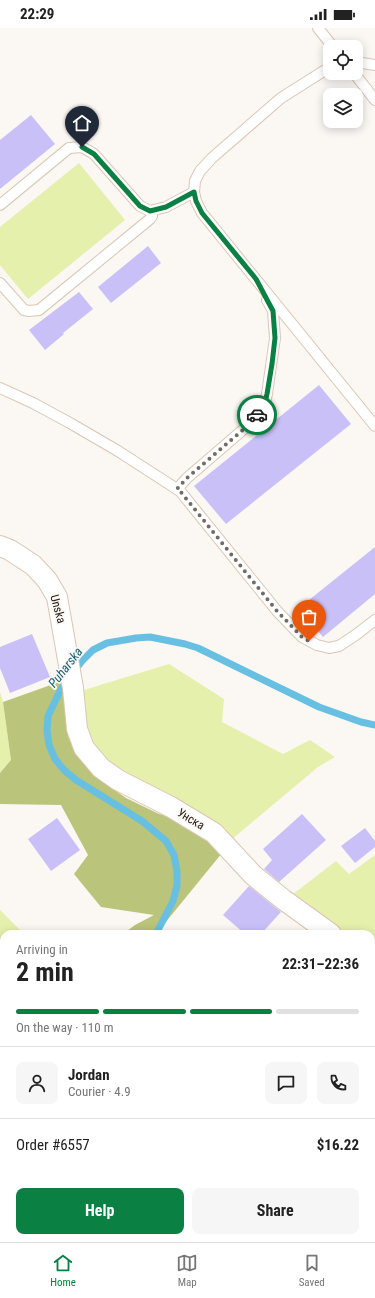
<!DOCTYPE html>
<meta charset="utf-8">
<style>
body{margin:0;font-family:"Roboto Condensed",sans-serif;background:#f6f6f6;color:#222;height:100vh;display:flex;flex-direction:column;font-size:15px;white-space:nowrap}
*{box-sizing:border-box;margin:0}
p{font-size:13px;color:#767676}
.icon{flex:none;width:22px;height:22px;fill:none;stroke:currentColor;stroke-width:2;stroke-linecap:round;stroke-linejoin:round}
.map{position:relative;flex:1;overflow:hidden}
.side{position:absolute;left:0px;top:902px;width:375px;height:312px;display:flex;flex-direction:column;background:#fff;border-radius:12px 12px 0 0;box-shadow:0 2px 10px #0003}
.side>*{flex:none}
.tools{position:absolute;left:323px;top:12px;display:grid;gap:8px}
.tools a{display:grid;place-items:center;width:40px;height:40px;border-radius:8px;background:#fff;box-shadow:0 2px 10px #0003;font-size:20px}
.pin{position:absolute;display:grid;place-items:center;width:34px;height:34px;color:#fff;margin:-41px -17px;border-radius:50% 50% 50% 0;rotate:-45deg;box-shadow:0 0 4px #0007}
.pin .icon{rotate:45deg}
.courier{position:absolute;display:grid;place-items:center;width:40px;height:40px;margin:-20px;border:3px solid #0b8043;border-radius:50%;background:#fff;color:#222;box-shadow:0 1px 5px #0007}
.overview em{font-style:normal;font-weight:700}
.overview div{display:flex;flex-direction:column-reverse}
.overview{display:flex;align-items:center;justify-content:space-between;height:68px;padding:0 16px}
h1{font-size:26px;font-weight:700;line-height:30px}
.bar{display:grid;grid-template-columns:repeat(4,1fr);gap:6px 4px;align-content:center;height:48px;padding:0 16px}
.bar i{height:5px;border-radius:3px;background:#e0e0e0}
.bar .on{background:#0b8043}
.bar p{grid-column:span 4}
.line{display:flex;align-items:center;gap:10px;padding:0 16px;border-top:1px solid #e0e0e0}
.line div{flex:1}
.round{display:grid;place-items:center;flex:none;width:42px;height:42px;border-radius:8px;background:#f6f6f6}
.action{display:flex;gap:8px;margin-top:auto;padding:8px 16px}
.action a{flex:1;height:46px;border-radius:8px;background:#0b8043;color:#fff;font-size:16px;font-weight:700;line-height:46px;text-align:center}
.action a+a{background:#f6f6f6;color:#222}
.status{display:flex;justify-content:space-between;align-items:center;height:28px;padding:0 20px;background:#fff;direction:ltr}
.status svg{height:11px;fill:currentColor}
.tab-bar{display:flex;justify-content:space-around;align-items:center;height:56px;border-top:1px solid #e0e0e0;background:#fff;font-size:11px;color:#767676}
.tab-bar a{display:grid;justify-items:center;gap:2px}
.tab-bar .on{color:#0b8043}
.map>svg:first-child{display:block}
.green{fill:#e6f0ad}
.forest{fill:#bac47a}
.lines{fill:none;stroke-linecap:round;stroke-linejoin:round}
.stream{stroke:#67bfe2;stroke-width:7}
.building{fill:#cac0f8}
.lane-casing{stroke:#dcc6b3;stroke-width:12}
.street-casing{stroke:#dcc6b3;stroke-width:22}
.lane{stroke:#fff;stroke-width:10}
.street{stroke:#fff;stroke-width:20}
.done{stroke:#726c66;stroke-width:4;stroke-dasharray:0 7.2}
.route{stroke:#0b8043;stroke-width:5}
.labels{text-anchor:middle;stroke-width:3.5;stroke-linejoin:round;paint-order:stroke}
.street-label{font-size:12px;fill:#29211a;stroke:#fbf7f3}
.water-label{font-size:13px;font-style:italic;fill:#1b6078;stroke:#fbf7f3}
</style>
<div class="status"><b>22:29</b><svg viewBox="0 0 49 12"><path d="M0 12V9h3v3zM5 12V6h3v6zM10 12V3h3v9zM15 12V0h3v12zM26 1h20v11H26zM47 4h2v5h-2z"/></svg></div>
<div class="map">
<svg width="375" height="1214" viewBox="0 0 375 1214">
<rect width="100%" height="100%" fill="#fbf7f3"/>
<g class="green">
<polygon points="79,135 125,192 28,271 0,237 0,199"/>
<polygon points="169,636 224,671 222,694 283,726 310,712 335,729 318,739 231,812 117,745 99,726 86,706 82,688 84,662"/>
<polygon points="0,664 3,674 11,732 0,745"/>
<polygon points="375,827 375,937 371,933 371,906 341,906 288,870 336,833 349,846"/>
<polygon points="0,882 23,905 4,906 4,920 0,915"/>
</g>
<g class="forest">
<polygon points="62,653 80,729 97,750 126,770 157,785 182,794 200,804 222,825 156,906 123,906 135,897 154,887 101,879 74,846 88,827 61,777 0,776 0,745 11,732 3,674"/>
<polygon points="4,922 4,1016 0,1016 0,925"/>
<polygon points="308,1210 356,1210 360,1214 312,1214"/>
</g>
<g class="lines">
<g class="stream">
<polyline points="156,906 173,873 177,858 177,843 174,827 166,813 142,793 76,752 64,742 55,731 49,717 47,703 48,688 61,661 82,633 93,622 107,615 136,610 150,609 185,616 198,620 319,679 361,694 375,697"/>
<polyline points="0,926 4,924"/>
<polyline points="371,1204 375,1208"/>
<polyline points="327,1214 327,1210"/>
</g>
</g>
<g class="building">
<polygon points="31,87 55,116 0,161 0,112"/>
<polygon points="148,218 161,235 111,275 98,259"/>
<polygon points="79,264 93,281 63,305 64,306 45,322 29,302"/>
<polygon points="319,357 351,396 226,496 194,458"/>
<polygon points="375,519 375,566 323,609 299,580"/>
<polygon points="32,606 50,649 10,665 0,640 0,619"/>
<polygon points="302,786 326,812 279,854 264,841 272,832 263,821"/>
<polygon points="57,790 80,822 51,843 28,811"/>
<polygon points="365,800 375,813 375,819 355,835 341,818"/>
<polygon points="249,858 281,884 261,906 245,906 223,887"/>
</g>
<g class="lines">
<g class="lane-casing">
<g id="lane">
<polyline points="318,0 333,19"/>
<polyline points="356,34 375,37"/>
<polyline points="330,39 281,70 212,130 200,143 195,153 194,164 196,173 202,185 375,398"/>
<polyline points="354,45 375,72"/>
<polyline points="0,177 69,120 82,119 94,126 140,178 150,183 166,179 194,164"/>
<polyline points="0,255 24,282 29,283 39,282 150,191 152,188 150,183"/>
<polyline points="0,360 33,375 70,395 118,423 180,463 277,583 302,609 317,617 329,620 339,618 357,606 375,592"/>
<polyline points="177,461 187,450 252,394 264,378 267,366 275,310 273,283 267,272"/>
</g>
</g>
<g class="street-casing">
<g id="street">
<polyline points="0,518 10,522 33,537 47,552 57,569 73,660 77,701 84,720 101,740 118,752 171,779 214,805 253,847 284,872 331,906"/>
<polyline points="371,940 375,943"/>
</g>
</g>
<use href="#lane" class="lane"/>
<use href="#street" class="street"/>
</g>
<g class="lines">
<polyline class="done" points="257,387 252,394 187,450 177,461 180,463 277,583 302,609 309,613"/>
<polyline class="route" points="82,119 94,126 140,178 150,183 166,179 194,164 196,173 202,185 256,251 273,283 275,310 272,336 267,366 264,378 257,387"/>
</g>
<g class="labels">
<g class="street-label">
<text transform="translate(58 581) rotate(75)" y="4">Unska</text>
<text transform="translate(191 791) rotate(31)" y="4">Унска</text>
</g>
<g class="water-label">
<text transform="translate(65 639) rotate(-52)" y="5">Puharska</text>
</g>
</g>
</svg>
<div class="tools">
<a><svg class="icon" aria-label="locate" viewBox="0 0 24 24"><circle cx="12" cy="12" r="6"/><path d="M12 2v4M12 18v4M2 12h4M18 12h4"/></svg></a>
<a><svg class="icon" aria-label="layers" viewBox="0 0 24 24"><path d="M12 4l9 5-9 5-9-5zM3 14l9 5 9-5"/></svg></a>
</div>
<div class="pin" style="left:309px;top:613px;background:#ea580c"><svg class="icon" aria-label="bag" viewBox="0 0 24 24"><path d="M5 8h14l-1 12H6zM9 8a3 3 0 0 1 6 0"/></svg></div>
<div class="pin" style="left:82px;top:119px;background:#1f2937"><svg class="icon" aria-label="home" viewBox="0 0 24 24"><path d="M3 11l9-7 9 7M6 9v11h12V9"/></svg></div>
<div class="courier" style="left:257px;top:387px"><svg class="icon" aria-label="car" viewBox="0 0 24 24"><path d="M5 17H2v-5l4-1 3-4h7l3 4 3 1v5h-3M9 17h6M6 11h13"/><circle cx="7" cy="17" r="2"/><circle cx="17" cy="17" r="2"/></svg></div>
<section class="side">
<div class="overview"><div><h1>2 min</h1><p>Arriving in</p></div><em>22:31–22:36</em></div>
<div class="bar"><i class="on"></i><i class="on"></i><i class="on"></i><i></i><p>On the way · 110 m</p></div>
<div class="line" style="height:72px"><a class="round"><svg class="icon" aria-label="person" viewBox="0 0 24 24"><circle cx="12" cy="8" r="4"/><path d="M4 21q1-7 8-7t8 7"/></svg></a><div><b>Jordan</b><p>Courier · 4.9</p></div><a class="round"><svg class="icon" aria-label="chat" viewBox="0 0 24 24"><path d="M4 5h16v11H9l-5 4z"/></svg></a><a class="round"><svg class="icon" aria-label="phone" viewBox="0 0 24 24"><path d="M5 4h4l2 5-3 2q2 4 5 5l2-3 5 2v4C11 20 4 13 5 4z"/></svg></a></div>
<div class="line" style="height:52px"><div>Order #6557</div><b>$16.22</b></div>
<div class="action"><a>Help</a><a>Share</a></div>
</section>
</div>
<nav class="tab-bar">
<a class="on"><svg class="icon" aria-label="home" viewBox="0 0 24 24"><path d="M3 11l9-7 9 7M6 9v11h12V9"/></svg>Home</a>
<a><svg class="icon" aria-label="map" viewBox="0 0 24 24"><path d="M3 6l6-2 6 2 6-2v14l-6 2-6-2-6 2zM9 4v14M15 6v14"/></svg>Map</a>
<a><svg class="icon" aria-label="saved" viewBox="0 0 24 24"><path d="M7 4h10v16l-5-4-5 4z"/></svg>Saved</a>
</nav>
